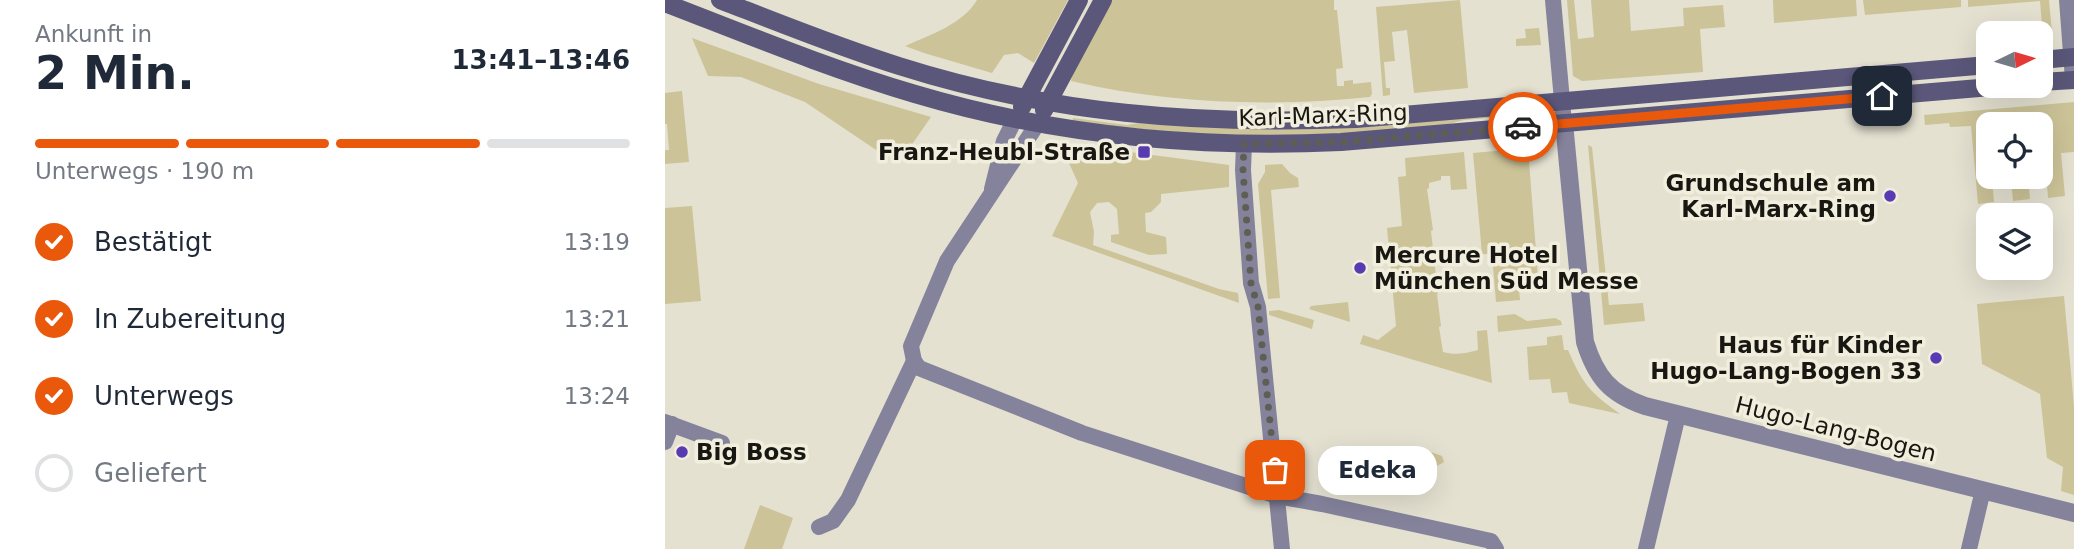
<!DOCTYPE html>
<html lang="de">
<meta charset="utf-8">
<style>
body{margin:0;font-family:"DejaVu Sans",sans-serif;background:#f6f6f7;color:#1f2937;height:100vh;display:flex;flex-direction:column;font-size:26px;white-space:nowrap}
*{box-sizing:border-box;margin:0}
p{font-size:23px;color:#747a83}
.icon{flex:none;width:38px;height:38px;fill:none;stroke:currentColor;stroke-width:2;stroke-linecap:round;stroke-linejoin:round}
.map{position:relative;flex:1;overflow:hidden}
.drawer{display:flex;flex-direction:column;background:#fff;width:665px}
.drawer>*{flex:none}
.needle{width:46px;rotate:85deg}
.controls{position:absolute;left:1311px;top:21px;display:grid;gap:14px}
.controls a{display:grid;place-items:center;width:77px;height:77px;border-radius:14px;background:#fff;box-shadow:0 7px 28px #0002;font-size:35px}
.pin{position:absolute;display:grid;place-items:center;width:60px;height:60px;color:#fff;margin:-30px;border-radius:14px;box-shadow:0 4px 10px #0006}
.courier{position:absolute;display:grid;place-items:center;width:70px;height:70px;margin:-35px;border:5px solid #ea580c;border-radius:50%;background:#fff;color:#222;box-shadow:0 2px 9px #0007}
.bubble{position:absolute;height:49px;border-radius:21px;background:#fff;box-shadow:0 7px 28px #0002;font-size:23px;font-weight:600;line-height:49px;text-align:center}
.head em{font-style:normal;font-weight:600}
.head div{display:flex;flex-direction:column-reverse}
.head{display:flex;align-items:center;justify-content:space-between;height:119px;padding:0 35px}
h1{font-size:46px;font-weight:600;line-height:52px}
.bar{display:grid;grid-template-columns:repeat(4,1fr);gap:10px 7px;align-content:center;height:84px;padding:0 35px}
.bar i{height:9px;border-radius:5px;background:#e0e1e3}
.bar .current{background:#ea580c}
.bar p{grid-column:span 4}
ol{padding:0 35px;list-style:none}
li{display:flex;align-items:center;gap:21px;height:77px}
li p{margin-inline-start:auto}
li .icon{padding:7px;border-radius:50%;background:#ea580c;color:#fff;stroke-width:4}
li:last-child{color:#747a83}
li i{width:38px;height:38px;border:4px solid #e0e1e3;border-radius:50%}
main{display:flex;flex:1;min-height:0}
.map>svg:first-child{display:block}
.green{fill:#ccc398}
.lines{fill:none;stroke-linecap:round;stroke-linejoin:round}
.minor{stroke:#85839c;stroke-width:16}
.tertiary{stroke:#85839c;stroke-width:18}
.secondary{stroke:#5b577a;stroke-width:18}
.done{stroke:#5f5e54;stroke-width:7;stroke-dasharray:0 12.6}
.route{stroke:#ea580c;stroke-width:9}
.poi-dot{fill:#583bb3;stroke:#f1eede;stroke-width:2.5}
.labels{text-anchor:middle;stroke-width:7;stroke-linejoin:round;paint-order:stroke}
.street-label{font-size:23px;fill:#181711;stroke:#f1eede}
.poi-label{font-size:23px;font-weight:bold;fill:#181711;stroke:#f1eede;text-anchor:end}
</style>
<main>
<section class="drawer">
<div class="head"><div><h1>2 Min.</h1><p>Ankunft in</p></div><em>13:41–13:46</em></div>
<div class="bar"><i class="current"></i><i class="current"></i><i class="current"></i><i></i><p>Unterwegs · 190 m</p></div>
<ol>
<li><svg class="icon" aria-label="check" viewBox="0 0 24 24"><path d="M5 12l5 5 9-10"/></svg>Bestätigt<p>13:19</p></li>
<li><svg class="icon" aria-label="check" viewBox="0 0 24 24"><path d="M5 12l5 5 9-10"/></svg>In Zubereitung<p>13:21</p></li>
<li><svg class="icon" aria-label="check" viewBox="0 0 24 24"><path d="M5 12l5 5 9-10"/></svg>Unterwegs<p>13:24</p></li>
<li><i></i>Geliefert</li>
</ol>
</section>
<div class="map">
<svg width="1409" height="549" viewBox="0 0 1409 549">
<rect width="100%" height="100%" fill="#e4e1d1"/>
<g class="green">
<path d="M 312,0 L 403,0 L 369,63 L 353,53 L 339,55 L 327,73 L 259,53 L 240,46 C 265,35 298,24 312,0 Z"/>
<path d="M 447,0 L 669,0 L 669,10 L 672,10 L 678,68 L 671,69 L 672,86 L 679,86 L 679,81 L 688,80 L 688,84 L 706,82 L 707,94 L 705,97 C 606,107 504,104 406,81 L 407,76 Z"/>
<polygon points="795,0 803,88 749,93 742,30 727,32 730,61 719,62 721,88 725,88 725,95 718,96 711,7"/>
<polygon points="902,0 909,0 913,39 929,37 926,0 964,0 966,31 1019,26 1018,8 1058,5 1060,27 1035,29 1038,72 917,81 908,76"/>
<polygon points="1108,0 1191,0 1192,16 1109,23"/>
<polygon points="1198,0 1296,0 1296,7 1200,15"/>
<polygon points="1303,0 1384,0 1387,33 1384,37 1378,38 1375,1 1303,7"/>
<polygon points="874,28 876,45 851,46 851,39 861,38 860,29"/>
<polygon points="27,38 154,84 266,117 241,153 227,144 220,156 140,102 76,77 43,76"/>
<polygon points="17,91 24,162 0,164 0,150 4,150 2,124 0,124 0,93"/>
<polygon points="1409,102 1409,152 1396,153 1400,196 1383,198 1381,173 1376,173 1376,124 1323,124 1323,177 1339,177 1327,178 1329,202 1313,204 1306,126 1285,127 1284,123 1260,125 1259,115"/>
<polygon points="870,110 870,114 799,120 780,125 676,135 545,136 407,122 408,118 462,125 479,122"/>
<polygon points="923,145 927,147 944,305 978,303 980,321 939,325"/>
<polygon points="419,146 564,165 564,187 496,194 496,202 486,212 480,213 481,232 501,237 502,254 484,255 446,242 446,235 454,234 452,209 444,202 432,203 425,212 429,232 428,245 554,289 573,293 574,303 387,236 413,183 404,163 407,148"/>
<polygon points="863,148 873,277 853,279 855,300 831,302 827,254 817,254 808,153"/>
<path d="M 799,152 L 802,189 L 786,190 L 785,176 L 776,176 L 776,180 L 764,183 L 764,188 L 762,189 L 768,230 L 766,231 L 773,294 L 772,294 L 776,326 L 774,327 L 778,352 C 789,355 800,354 813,350 L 812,331 L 822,330 L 827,383 L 695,344 L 698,335 L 713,340 L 731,326 L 722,228 L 737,226 L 733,177 L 741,176 L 740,158 Z"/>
<polygon points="617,164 625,173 633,178 634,187 606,190 615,298 603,299 593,184 600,172 600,165"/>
<polygon points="1346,177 1363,177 1365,199 1348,201"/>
<polygon points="27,206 36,301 0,304 0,208"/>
<polygon points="1399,296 1409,406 1409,495 1396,491 1398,467 1382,458 1375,394 1317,364 1312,304"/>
<polygon points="683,302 685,322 644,309 646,306"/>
<polygon points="614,310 649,320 647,329 604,315 604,311"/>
<polygon points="850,314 862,321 890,318 896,321 897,325 833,332 832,316"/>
<path d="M 897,335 L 899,350 L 903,350 C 918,385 925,392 955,414 L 904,403 L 902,392 L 887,393 L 885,379 L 864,380 L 862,347 L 882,345 L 882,337 Z"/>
<path d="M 760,450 L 777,456 L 779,462 C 770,468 765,468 756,463 L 753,455 Z"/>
<polygon points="95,505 128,518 117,549 79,549"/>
</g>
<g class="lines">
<g class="minor">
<polyline points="888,0 899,123"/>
<polyline points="1402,0 1408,80"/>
<polyline points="373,123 282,261 246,346 249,361 254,368 417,433 612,496 657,504 826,541 831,549"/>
<polyline points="579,144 578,170 586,283 593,307 617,549"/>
<polyline points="327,189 339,141 350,119"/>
<polyline points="0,422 57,443"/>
<polyline points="0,442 7,424"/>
<polyline points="154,527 168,521 183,500 249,361"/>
<polyline points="981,549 1013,415"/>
<polyline points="1304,549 1318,490"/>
</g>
<path class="tertiary" d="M 899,123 L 920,342 C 931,377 945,394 980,406 L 1409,513"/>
<g class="secondary">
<path d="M 55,0 C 114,23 173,47 234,66 C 385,114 534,125 691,119 L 1323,65"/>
<path d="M 0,3 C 83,35 165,69 250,94 C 388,135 532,149 676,142 L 1338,86"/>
<polyline points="1376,60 1409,57"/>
<polyline points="1376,82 1409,80"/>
<polyline points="357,107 414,0"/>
<polyline points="379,110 438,0"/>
</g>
</g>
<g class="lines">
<polyline class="done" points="610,470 593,307 586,283 578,170 579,144 676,142 858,127"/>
<polyline class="route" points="858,127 1217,96"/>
</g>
<g class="poi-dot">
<rect x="472" y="145" width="14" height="14" rx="3.5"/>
<circle cx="1225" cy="196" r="7"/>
<circle cx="695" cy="268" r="7"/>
<circle cx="1271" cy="358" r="7"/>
<circle cx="17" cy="452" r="7"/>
</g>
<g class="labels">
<g class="street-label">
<text transform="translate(658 115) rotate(-2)" y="8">Karl-Marx-Ring</text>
<text transform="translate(1171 429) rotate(14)" y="8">Hugo-Lang-Bogen</text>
</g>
<g class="poi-label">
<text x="465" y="160">Franz-Heubl-Straße</text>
<text x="1211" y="191">Grundschule am<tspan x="1211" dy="26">Karl-Marx-Ring</tspan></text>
<text x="709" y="263" text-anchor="start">Mercure Hotel<tspan x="709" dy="26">München Süd Messe</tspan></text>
<text x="1257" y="353">Haus für Kinder<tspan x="1257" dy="26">Hugo-Lang-Bogen 33</tspan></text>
<text x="31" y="460" text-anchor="start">Big Boss</text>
</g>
</g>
</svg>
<div class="controls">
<a><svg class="needle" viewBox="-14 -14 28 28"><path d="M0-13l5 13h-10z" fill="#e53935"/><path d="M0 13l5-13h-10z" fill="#747a83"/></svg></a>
<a><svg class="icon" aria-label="locate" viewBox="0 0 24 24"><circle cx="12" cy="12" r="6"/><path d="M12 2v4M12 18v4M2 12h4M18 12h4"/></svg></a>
<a><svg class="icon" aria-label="layers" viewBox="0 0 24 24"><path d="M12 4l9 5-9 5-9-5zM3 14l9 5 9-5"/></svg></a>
</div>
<div class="pin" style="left:610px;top:470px;background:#ea580c"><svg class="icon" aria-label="bag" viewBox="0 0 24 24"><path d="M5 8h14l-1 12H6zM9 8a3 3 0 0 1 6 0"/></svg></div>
<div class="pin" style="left:1217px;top:96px;background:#1f2937"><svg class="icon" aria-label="home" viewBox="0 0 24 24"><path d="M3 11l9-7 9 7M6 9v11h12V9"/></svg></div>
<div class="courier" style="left:858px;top:127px"><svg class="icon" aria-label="car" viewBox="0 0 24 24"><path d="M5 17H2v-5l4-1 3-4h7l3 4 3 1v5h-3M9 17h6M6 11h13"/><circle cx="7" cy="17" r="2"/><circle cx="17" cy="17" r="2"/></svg></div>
<div class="bubble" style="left:653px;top:446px;width:119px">Edeka</div>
</div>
</main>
